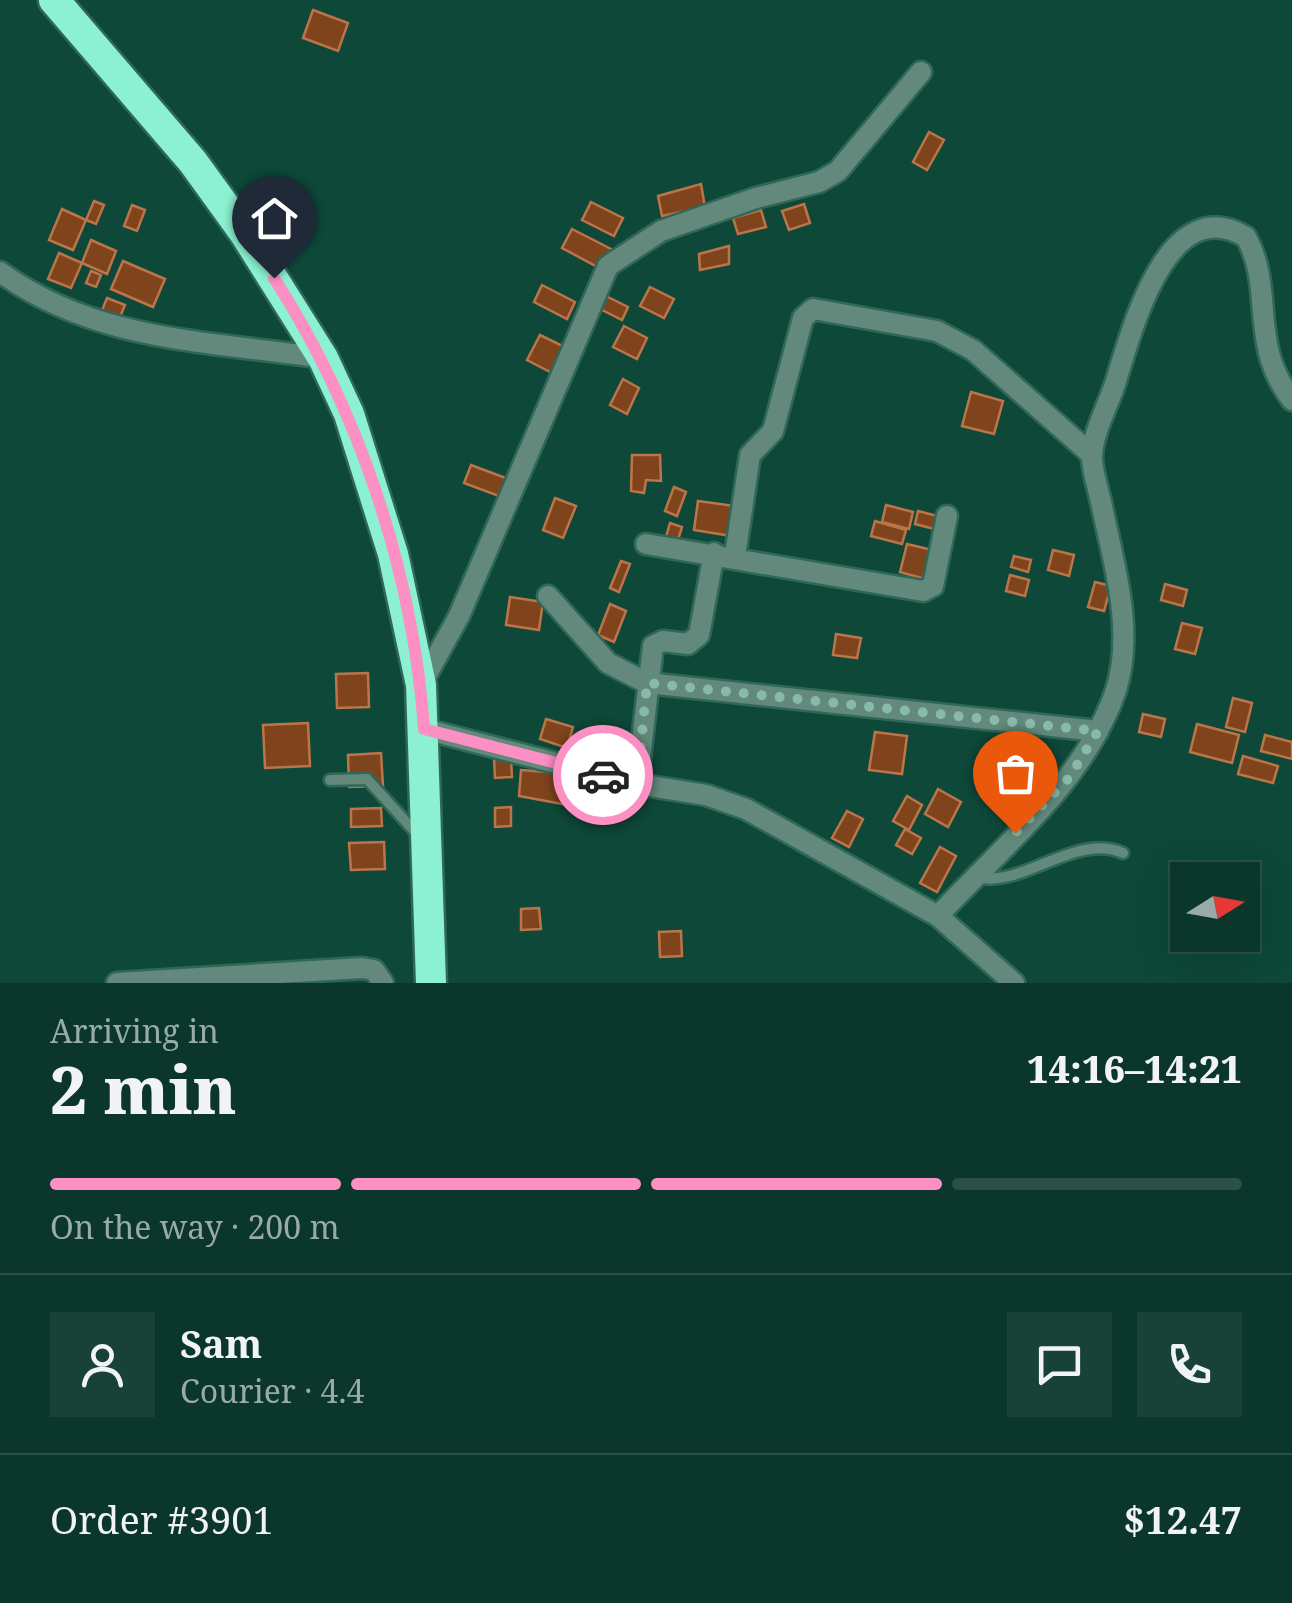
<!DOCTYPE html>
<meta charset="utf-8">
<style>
body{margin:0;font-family:"Noto Serif",serif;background:#184137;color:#f1f3f6;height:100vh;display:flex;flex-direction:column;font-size:38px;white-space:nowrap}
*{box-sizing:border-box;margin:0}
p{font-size:32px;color:#99aba9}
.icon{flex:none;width:55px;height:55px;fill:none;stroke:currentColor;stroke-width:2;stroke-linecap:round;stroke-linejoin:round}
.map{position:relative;height:983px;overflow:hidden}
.drawer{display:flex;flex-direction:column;background:#0a362b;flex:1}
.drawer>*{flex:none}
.needle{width:65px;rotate:79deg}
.tools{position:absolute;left:1170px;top:862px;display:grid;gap:20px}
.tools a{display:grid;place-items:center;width:90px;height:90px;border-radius:0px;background:#0a362b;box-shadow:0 10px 40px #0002,0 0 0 2px #2a5047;font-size:50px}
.pin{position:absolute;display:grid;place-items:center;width:85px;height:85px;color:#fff;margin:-102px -42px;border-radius:50% 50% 50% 0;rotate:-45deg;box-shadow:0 0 10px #0007}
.pin .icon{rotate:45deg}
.courier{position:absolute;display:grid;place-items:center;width:100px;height:100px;margin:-50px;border:8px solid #fc8fc3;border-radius:50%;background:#fff;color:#222;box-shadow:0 2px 12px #0007}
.head em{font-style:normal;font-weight:800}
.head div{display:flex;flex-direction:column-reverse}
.head{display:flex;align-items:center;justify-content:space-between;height:170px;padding:0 50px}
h1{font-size:65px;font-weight:800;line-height:75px}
.bar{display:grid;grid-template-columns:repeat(4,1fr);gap:15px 10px;align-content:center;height:120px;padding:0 50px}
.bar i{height:12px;border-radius:8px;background:#2a5047}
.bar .on{background:#fc8fc3}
.bar p{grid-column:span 4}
.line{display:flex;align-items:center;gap:25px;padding:0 50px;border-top:2px solid #2a5047}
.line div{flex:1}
.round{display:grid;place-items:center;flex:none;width:105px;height:105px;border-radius:0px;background:#184137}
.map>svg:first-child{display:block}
.building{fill:#80441d;stroke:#bc754a;stroke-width:2.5}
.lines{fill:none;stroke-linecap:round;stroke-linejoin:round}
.lane-casing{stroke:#2f6858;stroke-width:15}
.street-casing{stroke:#2f6858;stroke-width:25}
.highway-casing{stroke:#2f6858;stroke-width:35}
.lane{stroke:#62897b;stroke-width:10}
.street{stroke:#62897b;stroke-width:20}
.highway{stroke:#8bf1d0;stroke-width:30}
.done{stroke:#87baa9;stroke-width:10;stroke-dasharray:0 18}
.route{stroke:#fc8fc3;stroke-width:12}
</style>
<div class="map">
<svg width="1292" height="983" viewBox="0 0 1292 983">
<rect width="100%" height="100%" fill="#0d4839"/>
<g class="building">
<polygon points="313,10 348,23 338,51 303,38"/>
<polygon points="929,132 944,140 927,170 913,162"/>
<polygon points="701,184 705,207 662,216 658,196"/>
<polygon points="94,201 104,205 96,224 86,220"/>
<polygon points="591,202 623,218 614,236 582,220"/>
<polygon points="804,204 810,223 789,230 782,211"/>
<polygon points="132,205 145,210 137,231 124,226"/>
<polygon points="62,209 86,220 73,250 49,240"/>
<polygon points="761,210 766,227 738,234 733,218"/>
<polygon points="572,229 613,250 603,270 562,248"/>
<polygon points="91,240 116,251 107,274 82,263"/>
<polygon points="729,246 729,264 700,270 699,254"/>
<polygon points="59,253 82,263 71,288 48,279"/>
<polygon points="123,261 165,279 153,307 111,289"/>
<polygon points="91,271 101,275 96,287 86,283"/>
<polygon points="542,285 575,302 567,319 534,302"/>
<polygon points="650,287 674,299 664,318 640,306"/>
<polygon points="606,296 628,307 622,320 600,309"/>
<polygon points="107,298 125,305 118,322 100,315"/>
<polygon points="624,326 647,338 637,359 613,347"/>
<polygon points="540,335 569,349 556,375 527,360"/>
<polygon points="623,379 639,388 627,414 610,405"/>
<polygon points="971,392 1003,401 994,434 962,426"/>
<polygon points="632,455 660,455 661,481 646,480 644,493 631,491"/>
<polygon points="471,465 511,480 504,498 464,483"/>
<polygon points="674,487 686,492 677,516 665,511"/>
<polygon points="555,498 576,506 563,538 543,530"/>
<polygon points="698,501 735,506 731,536 694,530"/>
<polygon points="886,505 913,512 909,529 882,522"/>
<polygon points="918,511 945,518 942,531 915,524"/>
<polygon points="875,521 906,530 902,544 871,536"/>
<polygon points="670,523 682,527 677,543 665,540"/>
<polygon points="907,544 932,550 925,579 900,572"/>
<polygon points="1053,550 1074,555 1069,576 1048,570"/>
<polygon points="1014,556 1031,560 1028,572 1011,567"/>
<polygon points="621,561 630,564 619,592 610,588"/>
<polygon points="1010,575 1029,580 1025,596 1006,591"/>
<polygon points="1095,582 1111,586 1104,611 1088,607"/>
<polygon points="1165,584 1187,590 1183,606 1161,600"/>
<polygon points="510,597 543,602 539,630 506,625"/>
<polygon points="610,604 626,611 614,642 598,635"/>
<polygon points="1182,623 1202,628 1195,654 1175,649"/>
<polygon points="836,634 861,638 857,658 833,655"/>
<polygon points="368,673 369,707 337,708 336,674"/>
<polygon points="1233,698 1252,703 1245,732 1226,727"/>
<polygon points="1143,714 1165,719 1161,737 1139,732"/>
<polygon points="546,719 573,727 567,748 540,739"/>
<polygon points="308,723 310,766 265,768 263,725"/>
<polygon points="1197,724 1239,735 1232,763 1190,752"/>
<polygon points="875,732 907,736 902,774 869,770"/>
<polygon points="1265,735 1292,742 1292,759 1261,751"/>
<polygon points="381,753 383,786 349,787 348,755"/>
<polygon points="1243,756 1278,766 1273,783 1238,774"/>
<polygon points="494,758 511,758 512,777 495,778"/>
<polygon points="521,770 561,773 562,804 519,796"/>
<polygon points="938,789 961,802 948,827 925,814"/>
<polygon points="907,796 922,805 909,830 893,821"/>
<polygon points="511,807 511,826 495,827 495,808"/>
<polygon points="381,808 382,826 351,827 351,809"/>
<polygon points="847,811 863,819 849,847 832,838"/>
<polygon points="905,829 921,838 912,854 896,845"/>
<polygon points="384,842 385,869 351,870 349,843"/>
<polygon points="940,847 956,856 937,892 920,883"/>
<polygon points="539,908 541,929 521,930 521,909"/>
<polygon points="681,931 682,956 660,957 659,932"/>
</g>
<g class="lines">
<g class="lane-casing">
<g id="lane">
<polyline points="330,780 367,779 418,835"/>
<path d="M 976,877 C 1023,889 1074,832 1123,853"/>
</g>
</g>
<g class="street-casing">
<g id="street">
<path d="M 0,272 C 97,342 209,341 323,358"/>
<polyline points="646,544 923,591 933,586 947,516"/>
<polyline points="735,556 750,455 773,431 803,318 813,309 937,331 973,350 1092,455"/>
<polyline points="548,596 608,663 647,683 1098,731"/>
<polyline points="421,685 459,616 608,266 661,231 756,198 819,182 838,171 921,72"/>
<polyline points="424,729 637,784 706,795 746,809 938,916 1014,983"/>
<polyline points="637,784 653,646 663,641 688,644 699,635 714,553"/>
<path d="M 938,916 C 1001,847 1085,782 1116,690 C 1135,630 1113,561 1101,502 C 1098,488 1092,471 1092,457 C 1092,435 1108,405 1115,384 C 1131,334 1166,189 1246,237 C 1275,289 1248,343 1292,400"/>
<polyline points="117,983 362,968 374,970 383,983"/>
</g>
</g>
<g class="highway-casing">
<polyline id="highway" points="54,0 193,162 245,234 323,358 349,414 393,554 421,685 431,983"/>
</g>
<use href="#lane" class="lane"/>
<use href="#street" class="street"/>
<use href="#highway" class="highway"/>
</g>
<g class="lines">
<polyline class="done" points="603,775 637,784 647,683 1098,731 1069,778 1015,833"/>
<path class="route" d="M 274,278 C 359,410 413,572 424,729 L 603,775"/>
</g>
</svg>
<div class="tools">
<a><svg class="needle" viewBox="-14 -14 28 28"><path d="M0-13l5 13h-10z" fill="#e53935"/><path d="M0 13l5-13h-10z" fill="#99aba9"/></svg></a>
</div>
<div class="pin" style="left:1015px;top:833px;background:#ea580c"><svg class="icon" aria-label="bag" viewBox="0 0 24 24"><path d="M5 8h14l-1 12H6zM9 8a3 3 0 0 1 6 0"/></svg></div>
<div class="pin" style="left:274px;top:278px;background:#1f2937"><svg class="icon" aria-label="home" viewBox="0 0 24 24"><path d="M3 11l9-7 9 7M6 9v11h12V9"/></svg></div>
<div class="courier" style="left:603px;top:775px"><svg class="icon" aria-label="car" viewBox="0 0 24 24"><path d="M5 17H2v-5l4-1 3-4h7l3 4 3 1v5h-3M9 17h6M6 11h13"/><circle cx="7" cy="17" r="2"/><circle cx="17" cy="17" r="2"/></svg></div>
</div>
<section class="drawer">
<div class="head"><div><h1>2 min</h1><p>Arriving in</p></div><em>14:16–14:21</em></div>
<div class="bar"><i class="on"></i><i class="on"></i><i class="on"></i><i></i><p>On the way · 200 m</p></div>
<div class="line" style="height:180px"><a class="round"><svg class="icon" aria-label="person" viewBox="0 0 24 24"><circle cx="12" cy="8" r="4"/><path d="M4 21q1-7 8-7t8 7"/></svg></a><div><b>Sam</b><p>Courier · 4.4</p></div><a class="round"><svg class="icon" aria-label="chat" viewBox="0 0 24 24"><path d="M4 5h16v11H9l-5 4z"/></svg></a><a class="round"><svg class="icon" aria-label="phone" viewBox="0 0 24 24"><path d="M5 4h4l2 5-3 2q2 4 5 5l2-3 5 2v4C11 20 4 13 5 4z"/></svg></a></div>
<div class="line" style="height:130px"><div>Order #3901</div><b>$12.47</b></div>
</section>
